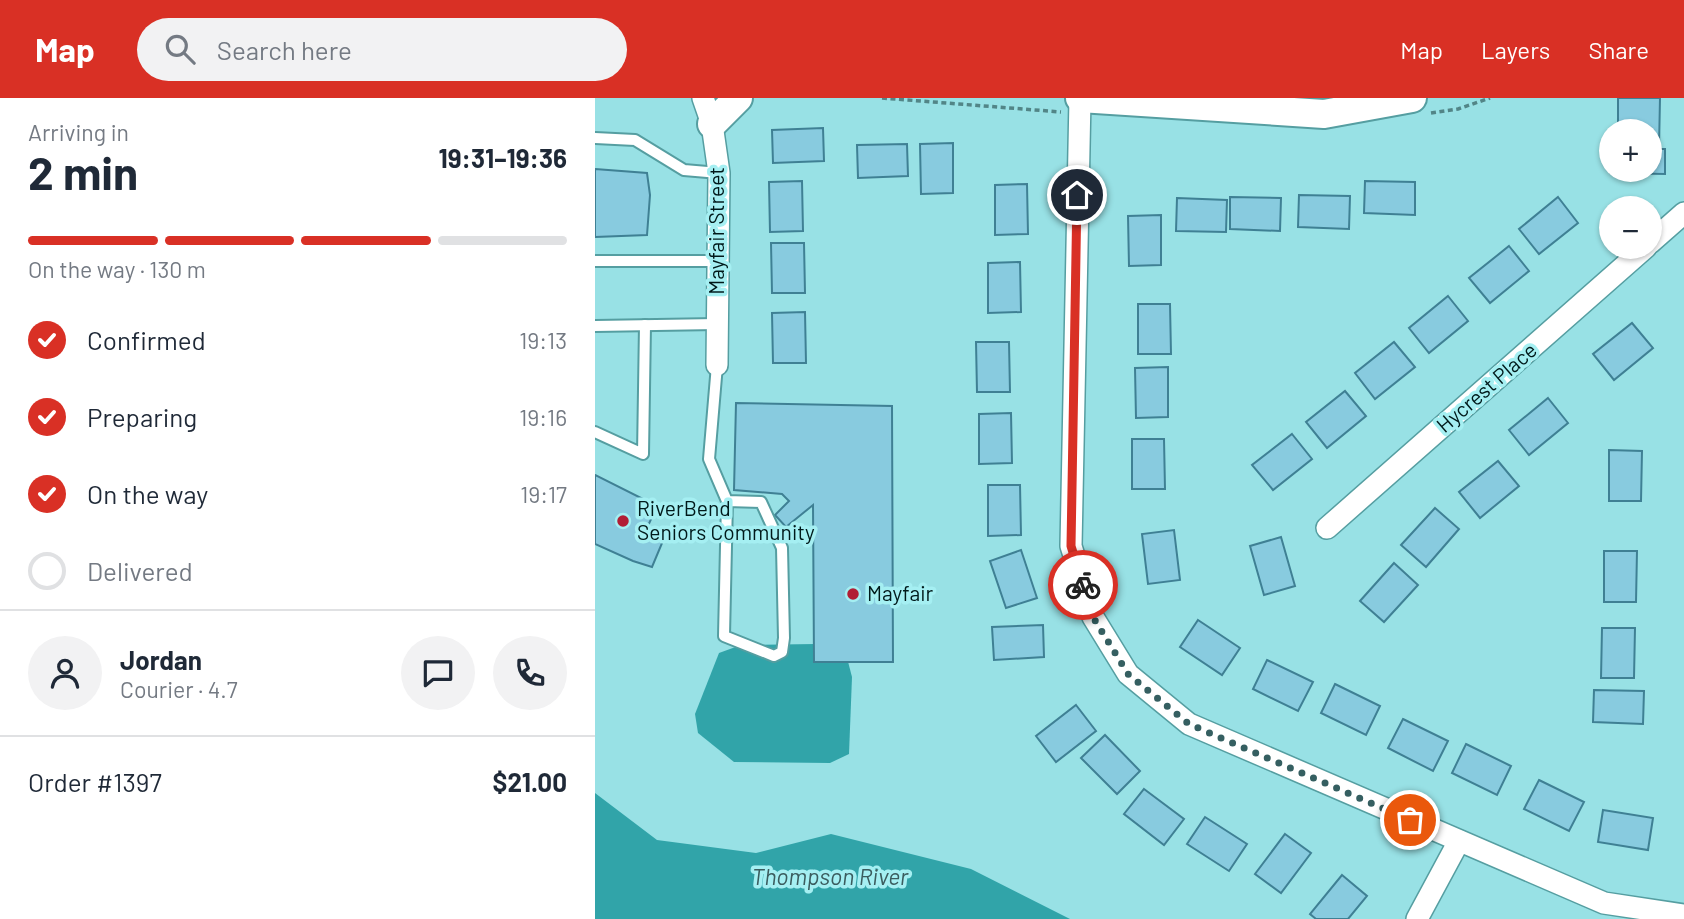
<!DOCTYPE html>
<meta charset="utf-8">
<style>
body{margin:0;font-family:Barlow,sans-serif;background:#f2f2f3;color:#1f2937;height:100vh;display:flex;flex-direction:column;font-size:26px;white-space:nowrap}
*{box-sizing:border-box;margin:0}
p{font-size:23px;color:#747a83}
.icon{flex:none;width:38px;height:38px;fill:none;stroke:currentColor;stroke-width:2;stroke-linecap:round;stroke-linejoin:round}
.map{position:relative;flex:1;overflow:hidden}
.details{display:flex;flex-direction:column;background:#fff;width:595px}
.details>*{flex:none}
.fabs{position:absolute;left:1004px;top:21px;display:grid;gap:14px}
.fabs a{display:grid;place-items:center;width:63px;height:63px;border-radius:50%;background:#fff;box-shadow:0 2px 5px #0004;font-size:35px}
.pin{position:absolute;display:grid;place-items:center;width:60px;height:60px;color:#fff;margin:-30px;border:4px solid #fff;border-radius:50%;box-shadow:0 2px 7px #0007}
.courier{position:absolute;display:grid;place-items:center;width:70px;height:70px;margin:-35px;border:5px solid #d93025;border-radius:50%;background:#fff;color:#222;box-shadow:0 2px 9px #0007}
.overview em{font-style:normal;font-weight:700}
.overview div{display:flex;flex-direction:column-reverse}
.overview{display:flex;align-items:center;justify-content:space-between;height:119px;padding:0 28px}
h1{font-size:46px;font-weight:700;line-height:52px}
.bar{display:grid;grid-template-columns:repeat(4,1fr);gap:10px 7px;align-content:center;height:84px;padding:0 28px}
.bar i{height:9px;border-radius:5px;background:#e0e1e3}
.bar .current{background:#d93025}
.bar p{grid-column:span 4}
.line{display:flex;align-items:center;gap:18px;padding:0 28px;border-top:2px solid #e0e1e3}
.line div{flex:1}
.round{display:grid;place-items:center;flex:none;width:74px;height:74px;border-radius:37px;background:#f2f2f3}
ol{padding:0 28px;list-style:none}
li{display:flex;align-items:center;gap:21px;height:77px}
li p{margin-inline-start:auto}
li .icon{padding:7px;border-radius:50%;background:#d93025;color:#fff;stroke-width:4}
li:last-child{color:#747a83}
li i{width:38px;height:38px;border:4px solid #e0e1e3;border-radius:50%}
header{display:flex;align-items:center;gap:42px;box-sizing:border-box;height:98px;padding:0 35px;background:#d93025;color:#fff}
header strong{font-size:33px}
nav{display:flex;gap:38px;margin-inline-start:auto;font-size:24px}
.search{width:490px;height:63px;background:#f2f2f3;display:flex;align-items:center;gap:18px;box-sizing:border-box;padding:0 24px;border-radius:38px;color:#747a83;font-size:26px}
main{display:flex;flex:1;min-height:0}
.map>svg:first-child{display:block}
.water{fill:#31a4a9}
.building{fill:#88cbdf;stroke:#3f8094;stroke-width:2}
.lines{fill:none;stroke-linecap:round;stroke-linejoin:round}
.service-casing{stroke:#559ea1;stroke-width:14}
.minor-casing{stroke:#559ea1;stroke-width:24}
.secondary-casing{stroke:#559ea1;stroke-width:32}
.path{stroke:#528587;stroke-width:3.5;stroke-dasharray:5 3.5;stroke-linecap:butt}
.service{stroke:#fff;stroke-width:10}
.minor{stroke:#fff;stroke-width:21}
.secondary{stroke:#fff;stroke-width:28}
.done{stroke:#355f61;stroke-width:7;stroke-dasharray:0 12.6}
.route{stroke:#d93025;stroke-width:9}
.poi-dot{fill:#b11e35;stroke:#a5eff2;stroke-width:2.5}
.labels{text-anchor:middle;stroke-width:7;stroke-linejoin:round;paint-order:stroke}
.street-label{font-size:21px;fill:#00191a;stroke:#a5eff2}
.poi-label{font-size:21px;fill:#00191a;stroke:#a5eff2;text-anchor:start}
.water-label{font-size:23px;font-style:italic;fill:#3b5c5e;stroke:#a5eff2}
</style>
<header>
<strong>Map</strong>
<div class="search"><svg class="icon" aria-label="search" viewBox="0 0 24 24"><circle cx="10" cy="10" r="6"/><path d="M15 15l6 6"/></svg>Search here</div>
<nav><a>Map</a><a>Layers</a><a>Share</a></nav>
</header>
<main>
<section class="details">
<div class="overview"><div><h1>2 min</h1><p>Arriving in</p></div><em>19:31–19:36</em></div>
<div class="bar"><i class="current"></i><i class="current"></i><i class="current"></i><i></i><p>On the way · 130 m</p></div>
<ol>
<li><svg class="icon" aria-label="check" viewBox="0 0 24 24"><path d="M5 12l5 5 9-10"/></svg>Confirmed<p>19:13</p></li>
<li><svg class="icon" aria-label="check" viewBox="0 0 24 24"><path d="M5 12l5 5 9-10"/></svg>Preparing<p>19:16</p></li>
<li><svg class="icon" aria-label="check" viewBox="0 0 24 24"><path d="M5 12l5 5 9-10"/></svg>On the way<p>19:17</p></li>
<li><i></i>Delivered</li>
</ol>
<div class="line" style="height:126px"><a class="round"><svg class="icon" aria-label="person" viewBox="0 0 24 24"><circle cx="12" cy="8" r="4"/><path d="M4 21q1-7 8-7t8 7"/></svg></a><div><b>Jordan</b><p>Courier · 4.7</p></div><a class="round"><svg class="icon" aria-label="chat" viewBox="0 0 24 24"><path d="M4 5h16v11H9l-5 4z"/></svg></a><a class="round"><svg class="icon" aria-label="phone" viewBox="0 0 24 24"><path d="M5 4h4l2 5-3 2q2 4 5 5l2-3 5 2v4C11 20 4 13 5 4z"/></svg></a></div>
<div class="line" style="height:91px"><div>Order #1397</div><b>$21.00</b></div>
</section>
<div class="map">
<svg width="1089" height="821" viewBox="0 0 1089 821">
<rect width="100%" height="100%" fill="#98e1e5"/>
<g class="water">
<polygon points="221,546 251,556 257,579 254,656 235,665 139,664 103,635 100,616 124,555 146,547"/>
<polygon points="0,695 62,742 161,755 236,736 376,771 475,821 0,821"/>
</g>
<g class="building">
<polygon points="1023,0 1065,0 1064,51 1070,51 1070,76 1015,75 1015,52 1017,72 1055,72 1055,33 1023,33"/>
<polygon points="228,30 229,63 178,65 177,32"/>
<polygon points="358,45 358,95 326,96 325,46"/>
<polygon points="312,46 313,78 263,80 262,47"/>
<polygon points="0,71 52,75 55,97 52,137 0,139"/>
<polygon points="207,83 208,133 175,134 174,84"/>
<polygon points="770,83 820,84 820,117 769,115"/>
<polygon points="432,86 433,136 400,137 400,87"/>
<polygon points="704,97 755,98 754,131 703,129"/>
<polygon points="635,99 686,100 685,133 635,131"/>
<polygon points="963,99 983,125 944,156 924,131"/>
<polygon points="582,100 632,102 631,134 581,133"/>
<polygon points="566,117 566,167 534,168 533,118"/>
<polygon points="176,145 209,145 210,195 177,195"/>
<polygon points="914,148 934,173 895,205 874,180"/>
<polygon points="425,164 426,214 393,215 393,165"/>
<polygon points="853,198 873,223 834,255 814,230"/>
<polygon points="543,206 575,206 576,256 543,256"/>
<polygon points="210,214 211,265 178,265 177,215"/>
<polygon points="1037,225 1058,250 1019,282 998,256"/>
<polygon points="381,244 414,244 415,294 382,294"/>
<polygon points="799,244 820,269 780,301 760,275"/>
<polygon points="573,269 573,319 541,320 540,270"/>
<polygon points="750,293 771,318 732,350 711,324"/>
<polygon points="953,300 973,325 934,357 914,332"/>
<polygon points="141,305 297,308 298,564 219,564 218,407 191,429 180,417 194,403 187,396 139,392"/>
<polygon points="416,315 417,365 384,366 384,316"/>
<polygon points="697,336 717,361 678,392 657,367"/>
<polygon points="537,341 569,341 570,391 537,391"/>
<polygon points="1014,352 1047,353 1046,403 1014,403"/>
<polygon points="903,363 924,388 885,420 864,394"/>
<polygon points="0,377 62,408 52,430 70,438 57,469 38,463 0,446"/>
<polygon points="393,387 425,387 426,437 393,438"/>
<polygon points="840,410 864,431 831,469 806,447"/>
<polygon points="579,432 585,482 553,486 547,436"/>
<polygon points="686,439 700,488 669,497 655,448"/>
<polygon points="426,452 442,500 411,510 395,463"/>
<polygon points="1009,453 1042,453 1041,504 1009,504"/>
<polygon points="799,465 823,487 789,524 765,503"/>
<polygon points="603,522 645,550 627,577 585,549"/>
<polygon points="448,527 449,559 399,562 397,529"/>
<polygon points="1007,530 1040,530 1039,580 1006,580"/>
<polygon points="672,562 718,584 703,613 658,591"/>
<polygon points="740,586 785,608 771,637 726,615"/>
<polygon points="999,592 1049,593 1048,626 998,624"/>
<polygon points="481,607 501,633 461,664 441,638"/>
<polygon points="808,621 853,643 838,673 793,650"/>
<polygon points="510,637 545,673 522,696 486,660"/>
<polygon points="871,646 916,668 902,697 857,675"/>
<polygon points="944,682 989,704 974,733 929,711"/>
<polygon points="549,691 589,721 569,747 529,716"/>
<polygon points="1008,712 1058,720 1053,752 1003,744"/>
<polygon points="610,719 652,746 634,773 592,746"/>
<polygon points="690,736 716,755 686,795 660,776"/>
<polygon points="747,777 772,798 753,821 721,821 715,816"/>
</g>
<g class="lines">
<g class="service-casing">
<g id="service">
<polyline points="0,40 40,42 89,72 124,75"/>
<polyline points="0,163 123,163"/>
<polyline points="0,228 122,226"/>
<polyline points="122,267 114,361 132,403 166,404 187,450 189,540 187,554 179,558 129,538 132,403"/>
<polyline points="0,334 48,356 50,227"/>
</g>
</g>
<g class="minor-casing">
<g id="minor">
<polyline points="108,0 117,26 124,75 122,267"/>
<polyline points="485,0 476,448 498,519 533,576 594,626 1009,805 1089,817"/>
<polyline points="1055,145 1089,115"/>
<polyline points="732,430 1051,149"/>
<polyline points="822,821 864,743"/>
</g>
</g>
<g class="secondary-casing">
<g id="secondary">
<polyline points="485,0 729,16 817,0"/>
<polyline points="117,26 143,0"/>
</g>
</g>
<g class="path">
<polyline points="287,0 466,14"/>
<polyline points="836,15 863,11 895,0"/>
</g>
<use href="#service" class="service"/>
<use href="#minor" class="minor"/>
<use href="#secondary" class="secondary"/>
</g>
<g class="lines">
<polyline class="done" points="488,487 498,519 533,576 594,626 815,722"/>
<polyline class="route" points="482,97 476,448 488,487"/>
</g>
<g class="poi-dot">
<circle cx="28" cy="423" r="7"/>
<circle cx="258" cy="496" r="7"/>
</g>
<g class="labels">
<g class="street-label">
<text transform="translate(122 133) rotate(-90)" y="7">Mayfair Street</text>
<text transform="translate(892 290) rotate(-41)" y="7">Hycrest Place</text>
</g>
<g class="poi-label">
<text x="42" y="418">RiverBend<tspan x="42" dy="24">Seniors Community</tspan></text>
<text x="272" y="503">Mayfair</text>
</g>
<g class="water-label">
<text x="235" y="787">Thompson River</text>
</g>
</g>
</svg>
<div class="fabs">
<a>+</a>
<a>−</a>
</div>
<div class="pin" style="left:815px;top:722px;background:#ea580c"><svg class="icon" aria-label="bag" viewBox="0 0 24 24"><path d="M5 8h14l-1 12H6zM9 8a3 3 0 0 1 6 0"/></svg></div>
<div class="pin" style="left:482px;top:97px;background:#1f2937"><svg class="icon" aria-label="home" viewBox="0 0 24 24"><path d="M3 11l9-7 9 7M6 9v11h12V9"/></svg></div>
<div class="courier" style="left:488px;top:487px"><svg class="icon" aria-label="bike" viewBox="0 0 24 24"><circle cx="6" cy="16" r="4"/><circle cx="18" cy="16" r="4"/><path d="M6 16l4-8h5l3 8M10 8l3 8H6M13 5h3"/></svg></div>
</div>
</main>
